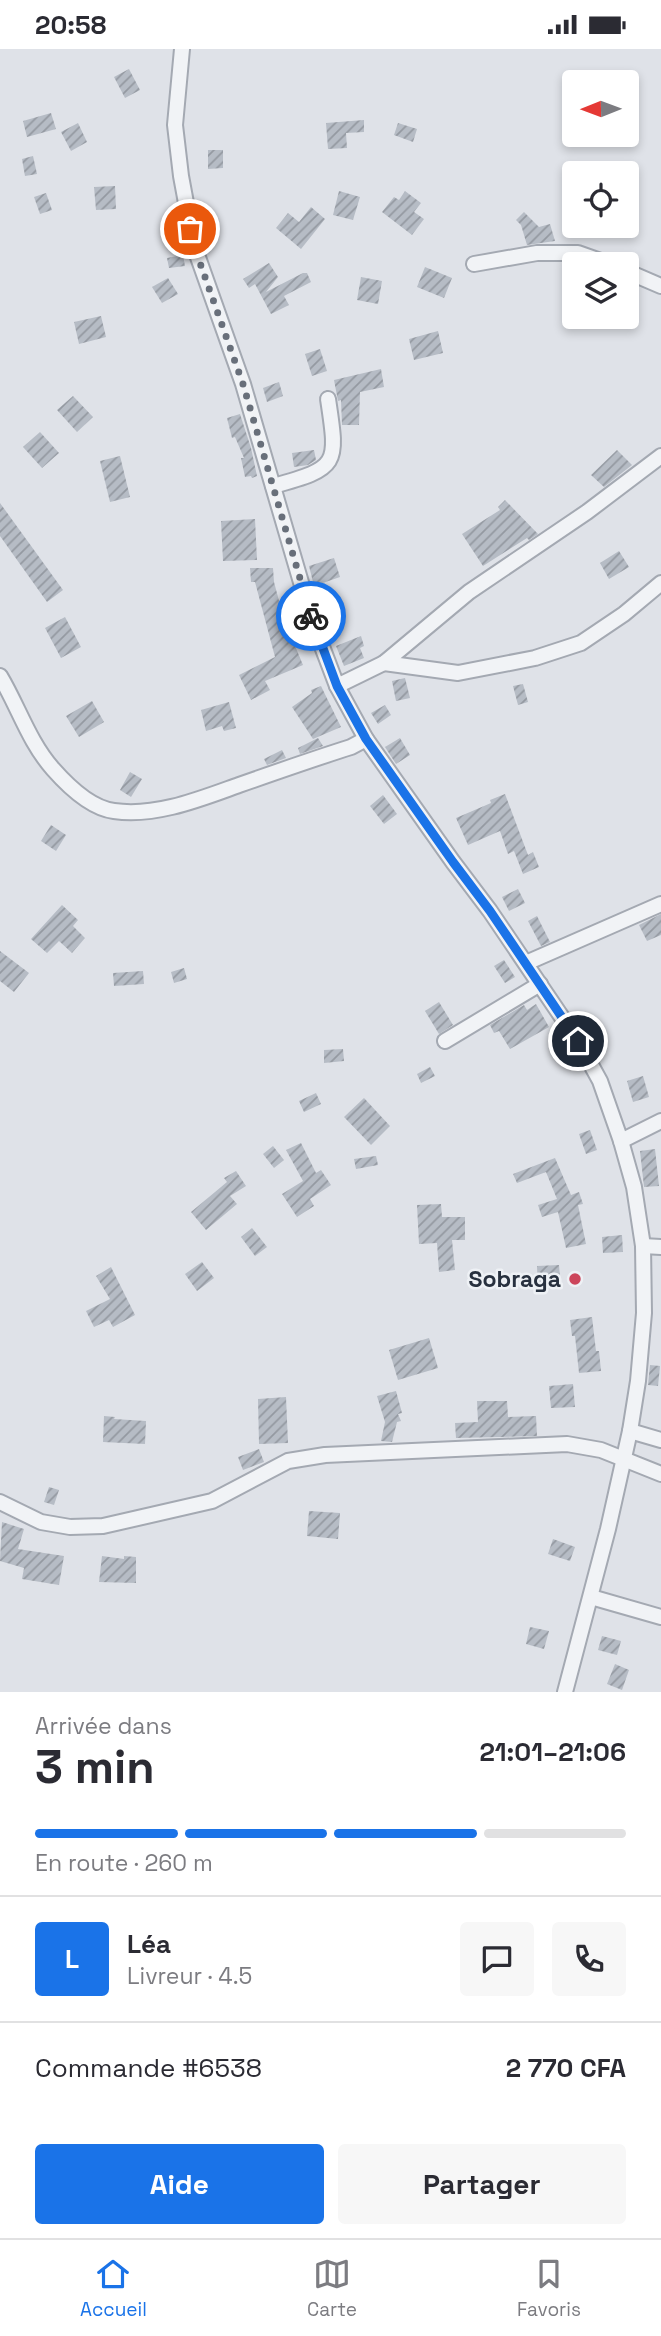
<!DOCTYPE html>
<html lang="fr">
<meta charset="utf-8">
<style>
body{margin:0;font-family:"Space Grotesk",sans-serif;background:#f7f7f7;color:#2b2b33;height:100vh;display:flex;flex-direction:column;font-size:26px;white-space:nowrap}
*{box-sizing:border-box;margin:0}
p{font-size:23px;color:#7c7c81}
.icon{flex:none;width:38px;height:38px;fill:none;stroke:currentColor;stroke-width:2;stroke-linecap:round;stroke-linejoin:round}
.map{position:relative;height:1643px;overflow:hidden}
.sheet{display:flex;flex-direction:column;background:#fff;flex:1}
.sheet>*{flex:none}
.needle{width:46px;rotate:269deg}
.tools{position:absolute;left:562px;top:21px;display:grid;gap:14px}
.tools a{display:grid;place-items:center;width:77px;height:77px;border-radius:7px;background:#fff;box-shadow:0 4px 10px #0003;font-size:35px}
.pin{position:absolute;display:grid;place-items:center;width:60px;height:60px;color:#fff;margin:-30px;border:4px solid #fff;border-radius:50%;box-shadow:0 2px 7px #0007}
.courier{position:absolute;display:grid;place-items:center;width:70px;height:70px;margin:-35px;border:5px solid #1a73e8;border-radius:50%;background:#fff;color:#222;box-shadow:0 2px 9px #0007}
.head em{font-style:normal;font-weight:700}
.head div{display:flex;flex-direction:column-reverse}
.head{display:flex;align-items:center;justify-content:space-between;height:119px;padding:0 35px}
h1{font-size:46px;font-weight:700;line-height:52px}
.bar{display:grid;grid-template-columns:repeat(4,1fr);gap:10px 7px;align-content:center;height:84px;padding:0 35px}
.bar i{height:9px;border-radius:5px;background:#e1e1e2}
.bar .on{background:#1a73e8}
.bar p{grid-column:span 4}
.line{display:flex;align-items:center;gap:18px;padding:0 35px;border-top:2px solid #e1e1e2}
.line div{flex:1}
.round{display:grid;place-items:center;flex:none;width:74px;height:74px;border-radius:7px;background:#f7f7f7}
.primary-button{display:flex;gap:14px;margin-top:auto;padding:14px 35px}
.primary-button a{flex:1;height:80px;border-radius:7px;background:#1a73e8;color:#fff;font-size:28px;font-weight:700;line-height:80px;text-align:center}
.primary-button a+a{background:#f7f7f7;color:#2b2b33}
.status{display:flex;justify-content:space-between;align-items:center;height:49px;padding:0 35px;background:#fff;direction:ltr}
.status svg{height:19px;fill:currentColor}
.menu{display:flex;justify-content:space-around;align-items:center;height:98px;border-top:2px solid #e1e1e2;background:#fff;font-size:19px;color:#7c7c81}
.menu a{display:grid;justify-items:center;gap:4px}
.menu .on{color:#1a73e8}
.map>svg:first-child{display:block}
.building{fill:url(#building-hatch)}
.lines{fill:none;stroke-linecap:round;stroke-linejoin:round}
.minor-casing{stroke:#a4a9b2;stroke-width:18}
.minor{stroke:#f1f3f6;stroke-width:14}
.done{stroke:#686f7a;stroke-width:7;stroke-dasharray:0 12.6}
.route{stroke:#1a73e8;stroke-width:9}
.poi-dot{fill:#cc455b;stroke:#eef1f5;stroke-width:2.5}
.labels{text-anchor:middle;stroke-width:5;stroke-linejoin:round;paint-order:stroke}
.poi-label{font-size:23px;font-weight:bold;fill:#28313f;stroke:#eef1f5;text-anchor:end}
</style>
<div class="status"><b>20:58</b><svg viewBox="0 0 49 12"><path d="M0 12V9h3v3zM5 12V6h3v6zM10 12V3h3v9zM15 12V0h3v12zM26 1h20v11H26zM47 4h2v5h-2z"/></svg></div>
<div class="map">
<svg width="661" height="1643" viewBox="0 0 661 1643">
<defs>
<pattern id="building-hatch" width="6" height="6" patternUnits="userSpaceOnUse" patternTransform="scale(1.75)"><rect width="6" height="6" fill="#b6bcc5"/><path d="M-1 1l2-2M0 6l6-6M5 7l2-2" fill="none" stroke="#9499a1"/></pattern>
</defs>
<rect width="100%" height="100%" fill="#dfe2e8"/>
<g class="building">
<polygon points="129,20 140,41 125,49 114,28"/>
<polygon points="51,64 56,80 27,88 23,72"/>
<polygon points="364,71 364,83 346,84 347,99 328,100 326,74"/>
<polygon points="78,74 87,93 71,102 61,83"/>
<polygon points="398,74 417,80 413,93 394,86"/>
<polygon points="208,101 223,101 223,119 208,120"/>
<polygon points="33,107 37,125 25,127 22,110"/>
<polygon points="115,137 116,160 96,161 94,138"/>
<polygon points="339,142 360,148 353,171 333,166"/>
<polygon points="405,142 421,154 414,163 424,170 412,186 382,163 394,148 399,151"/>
<polygon points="46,144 52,161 40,165 34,148"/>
<polygon points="311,158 325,170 301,200 276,179 288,164 299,173"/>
<polygon points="524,163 539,178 550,175 555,192 527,196 521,176 516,171"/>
<polygon points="183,206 185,217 169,219 167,209"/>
<polygon points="269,214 278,228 266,243 303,224 307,224 311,233 284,247 289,256 271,265 255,235 249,239 243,230"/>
<polygon points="425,218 452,229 444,249 417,238"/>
<polygon points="361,228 382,232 378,255 357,251"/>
<polygon points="168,229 178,245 162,254 152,238"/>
<polygon points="101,267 106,288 79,295 74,273"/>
<polygon points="438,282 443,304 414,311 409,290"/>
<polygon points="320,300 327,322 312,327 305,305"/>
<polygon points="381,320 384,338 360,343 359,376 342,376 341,351 338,352 334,331"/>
<polygon points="279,333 283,347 267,353 263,339"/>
<polygon points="73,347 93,368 77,383 57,361"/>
<polygon points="240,365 251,399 257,427 252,429 251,427 245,428 241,409 244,409 235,388 232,389 227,369"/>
<polygon points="40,383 59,404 42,419 23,398"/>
<polygon points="314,401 316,411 308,416 294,418 292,404"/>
<polygon points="617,401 632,416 604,438 591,426"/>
<polygon points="120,407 130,448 110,453 100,412"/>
<polygon points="505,451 538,485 529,491 527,489 483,517 462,485 500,461 498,458"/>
<polygon points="0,454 63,541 47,553 0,487"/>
<polygon points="255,470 257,511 223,512 221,472"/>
<polygon points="619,502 629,518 609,530 600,514"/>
<polygon points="334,509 340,528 314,537 309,517"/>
<polygon points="250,519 273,519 274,533 290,593 293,592 303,616 265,632 270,641 251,651 239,626 275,608 255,533 251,533"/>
<polygon points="65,568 81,598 61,609 45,579"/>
<polygon points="361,587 364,597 360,599 364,609 344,617 336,597"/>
<polygon points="405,629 410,649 396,652 392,632"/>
<polygon points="523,635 528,653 518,656 513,637"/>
<polygon points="321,637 341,678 313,690 292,658 312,644 311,641"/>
<polygon points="92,652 104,673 79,688 66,667"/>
<polygon points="229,653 236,679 224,682 222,677 206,682 201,661"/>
<polygon points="385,656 391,666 378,675 371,664"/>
<polygon points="318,689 323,697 300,705 298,699"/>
<polygon points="400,689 410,706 396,715 385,698"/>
<polygon points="282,701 286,709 267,716 264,710"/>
<polygon points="130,723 142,730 131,748 120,741"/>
<polygon points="505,745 528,806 533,803 539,818 523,825 514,802 508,805 500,782 468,796 456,769 491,754 490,751"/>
<polygon points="383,746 397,765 384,775 370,757"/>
<polygon points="51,776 66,786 56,802 41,792"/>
<polygon points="518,840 525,854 509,862 502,848"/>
<polygon points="62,856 78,871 73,877 85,889 72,904 59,892 47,904 31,890"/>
<polygon points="661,865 661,886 647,892 639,876"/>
<polygon points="537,867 550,893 541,897 528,872"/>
<polygon points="0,902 29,924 14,943 0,932"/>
<polygon points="504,911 515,928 505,934 494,917"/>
<polygon points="184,919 187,930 174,934 171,923"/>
<polygon points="143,922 144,935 114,937 113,924"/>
<polygon points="439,953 453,976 439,985 425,962"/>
<polygon points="536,955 549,978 510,1000 499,982 494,984 490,976 524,956 527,961"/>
<polygon points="343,1000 344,1012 324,1014 324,1001"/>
<polygon points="430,1018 435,1027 421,1034 417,1025"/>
<polygon points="643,1027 649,1048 633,1053 627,1032"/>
<polygon points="316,1044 321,1055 304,1063 299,1052"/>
<polygon points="364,1049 390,1077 371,1096 344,1068"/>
<polygon points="590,1081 597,1101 586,1105 579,1085"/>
<polygon points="301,1094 316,1124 321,1121 331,1136 310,1150 314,1157 297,1168 282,1145 303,1132 286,1101"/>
<polygon points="273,1097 284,1111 274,1119 263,1105"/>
<polygon points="655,1100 659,1137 644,1138 640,1102"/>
<polygon points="376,1107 378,1116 356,1120 354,1110"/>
<polygon points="555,1109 571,1146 579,1143 583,1155 578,1156 586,1195 566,1199 558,1163 542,1168 538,1156 557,1150 546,1123 517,1134 513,1125"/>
<polygon points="236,1122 246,1137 230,1147 237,1155 206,1181 191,1163 227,1133 224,1129"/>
<polygon points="441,1155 442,1168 465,1168 465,1191 452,1191 455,1221 439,1223 437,1194 419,1195 417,1156"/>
<polygon points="252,1179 267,1198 255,1207 241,1188"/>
<polygon points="622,1186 623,1203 603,1204 602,1188"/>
<polygon points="202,1213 214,1229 197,1242 185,1225"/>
<polygon points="559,1216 561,1239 538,1240 537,1217"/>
<polygon points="111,1218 135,1266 113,1278 109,1271 94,1278 86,1262 110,1250 96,1227"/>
<polygon points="592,1268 596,1302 599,1302 601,1322 579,1324 575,1287 572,1287 570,1271"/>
<polygon points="429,1289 438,1319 398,1331 389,1301"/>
<polygon points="650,1316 660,1317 658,1337 648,1336"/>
<polygon points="573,1335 575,1358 551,1359 549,1337"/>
<polygon points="396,1342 402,1364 398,1365 401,1372 397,1373 392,1393 381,1392 385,1373 377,1347"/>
<polygon points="286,1348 288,1394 259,1395 258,1350"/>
<polygon points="477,1352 507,1352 508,1368 536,1367 537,1387 456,1389 455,1374 478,1373"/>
<polygon points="104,1367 115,1368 114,1370 146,1372 145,1395 103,1393"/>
<polygon points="259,1400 264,1413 243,1421 238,1408"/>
<polygon points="49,1438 59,1441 54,1456 44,1453"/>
<polygon points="309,1462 340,1464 338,1490 307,1487"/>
<polygon points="2,1473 24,1480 18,1500 64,1507 59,1536 22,1530 24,1519 0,1512"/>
<polygon points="553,1490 575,1498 570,1512 548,1505"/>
<polygon points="102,1507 124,1510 124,1507 136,1508 136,1534 99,1533"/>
<polygon points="530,1578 549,1582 544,1600 526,1595"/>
<polygon points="602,1587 621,1592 617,1606 598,1601"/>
<polygon points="615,1615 629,1621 622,1641 607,1635"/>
</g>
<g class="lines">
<g class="minor-casing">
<g id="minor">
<polyline points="182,0 175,76 181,127 194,197 243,335 312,571 337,637 366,690 453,813 490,862 578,992 600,1032 621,1092 634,1138 643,1197 644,1264 638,1332 630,1382 608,1480 565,1643"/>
<polyline points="474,215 537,204 578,204 609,215"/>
<polyline points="626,222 661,237"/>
<path d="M 273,437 C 339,419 338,416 328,350"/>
<polyline points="384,614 458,624 535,609 581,594 624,565 661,534"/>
<path d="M 0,627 C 18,657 29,693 53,720 C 68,737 90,759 114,762 C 156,768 200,750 239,736 C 276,723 313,710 351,698 L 366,690"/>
<polyline points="337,637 384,614 469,543 587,463 661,407"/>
<polyline points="526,914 661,855"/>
<polyline points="445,992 540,935"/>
<polyline points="621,1092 661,1072"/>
<polyline points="643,1197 661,1198"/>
<polyline points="630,1382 661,1391"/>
<polyline points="0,1453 41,1473 70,1478 103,1477 212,1452 288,1412 325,1406 567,1395 601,1401 661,1425"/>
<polyline points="591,1548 661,1568"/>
</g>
</g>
<use href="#minor" class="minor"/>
</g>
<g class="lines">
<polyline class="done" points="190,180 194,197 243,335 311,567"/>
<polyline class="route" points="311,567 337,637 366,690 453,813 490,862 578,992"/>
</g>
<circle class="poi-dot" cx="575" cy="1230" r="7"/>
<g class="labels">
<g class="poi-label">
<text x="561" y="1238">Sobraga</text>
</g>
</g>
</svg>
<div class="tools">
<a><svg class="needle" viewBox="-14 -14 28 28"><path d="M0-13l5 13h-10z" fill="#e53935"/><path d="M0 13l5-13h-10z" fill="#7c7c81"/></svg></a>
<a><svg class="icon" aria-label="locate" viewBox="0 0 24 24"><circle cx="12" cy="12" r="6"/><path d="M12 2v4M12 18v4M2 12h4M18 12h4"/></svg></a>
<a><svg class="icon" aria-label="layers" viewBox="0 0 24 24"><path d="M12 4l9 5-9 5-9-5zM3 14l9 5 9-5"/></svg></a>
</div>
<div class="pin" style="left:190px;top:180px;background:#ea580c"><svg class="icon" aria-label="bag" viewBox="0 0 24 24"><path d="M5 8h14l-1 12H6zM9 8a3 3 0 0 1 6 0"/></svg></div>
<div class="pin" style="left:578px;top:992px;background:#1f2937"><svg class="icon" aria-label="home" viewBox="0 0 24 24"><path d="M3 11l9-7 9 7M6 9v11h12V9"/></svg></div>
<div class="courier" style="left:311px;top:567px"><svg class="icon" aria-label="bike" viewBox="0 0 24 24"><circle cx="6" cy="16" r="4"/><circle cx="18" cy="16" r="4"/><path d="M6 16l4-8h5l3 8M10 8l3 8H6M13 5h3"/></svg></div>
</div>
<section class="sheet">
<div class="head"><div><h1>3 min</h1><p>Arrivée dans</p></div><em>21:01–21:06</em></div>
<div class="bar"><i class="on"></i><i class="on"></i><i class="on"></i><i></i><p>En route · 260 m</p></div>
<div class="line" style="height:126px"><b class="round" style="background:#1a73e8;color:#fff">L</b><div><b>Léa</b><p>Livreur · 4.5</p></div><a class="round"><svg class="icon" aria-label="chat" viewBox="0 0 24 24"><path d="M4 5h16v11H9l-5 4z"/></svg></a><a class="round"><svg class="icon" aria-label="phone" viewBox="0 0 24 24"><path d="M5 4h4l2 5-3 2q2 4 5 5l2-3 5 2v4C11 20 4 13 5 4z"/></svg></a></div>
<div class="line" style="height:91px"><div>Commande #6538</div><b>2 770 CFA</b></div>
<div class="primary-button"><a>Aide</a><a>Partager</a></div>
</section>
<nav class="menu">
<a class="on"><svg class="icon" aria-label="home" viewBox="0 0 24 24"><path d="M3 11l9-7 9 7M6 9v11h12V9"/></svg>Accueil</a>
<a><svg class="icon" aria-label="map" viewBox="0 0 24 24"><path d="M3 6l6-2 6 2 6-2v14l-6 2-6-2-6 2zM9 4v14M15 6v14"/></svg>Carte</a>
<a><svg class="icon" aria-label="saved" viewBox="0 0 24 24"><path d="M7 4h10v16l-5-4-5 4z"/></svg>Favoris</a>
</nav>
